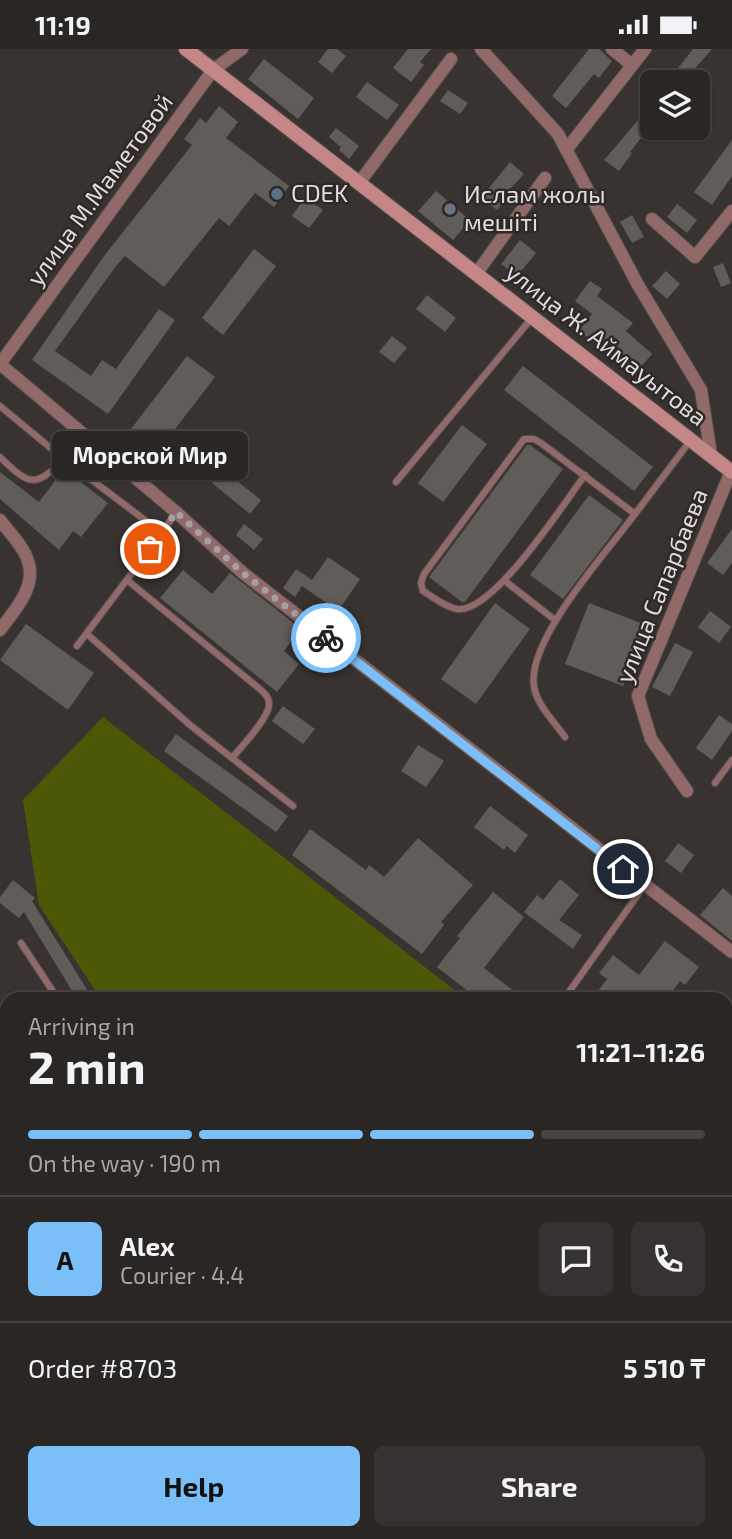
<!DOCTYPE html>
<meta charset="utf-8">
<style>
body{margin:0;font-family:"Exo 2",sans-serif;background:#363231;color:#f1f3f6;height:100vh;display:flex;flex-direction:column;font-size:26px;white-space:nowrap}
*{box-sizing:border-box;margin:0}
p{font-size:23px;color:#a5a5a6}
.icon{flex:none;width:38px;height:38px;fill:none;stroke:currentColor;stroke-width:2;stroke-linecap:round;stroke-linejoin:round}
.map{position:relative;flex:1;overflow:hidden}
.details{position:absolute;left:0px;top:943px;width:733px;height:548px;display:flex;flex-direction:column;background:#2a2624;border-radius:21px 21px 0 0;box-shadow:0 2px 5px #0004,0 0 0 2px #464341}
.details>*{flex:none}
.buttons{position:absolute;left:640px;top:21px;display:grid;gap:14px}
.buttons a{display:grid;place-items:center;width:70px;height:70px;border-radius:10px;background:#2a2624;box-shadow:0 2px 5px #0004,0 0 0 2px #464341;font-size:35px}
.pin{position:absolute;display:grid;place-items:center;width:60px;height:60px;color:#fff;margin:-30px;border:4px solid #fff;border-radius:50%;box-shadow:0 2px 7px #0007}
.courier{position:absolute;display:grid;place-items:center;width:70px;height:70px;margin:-35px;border:5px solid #7abff8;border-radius:50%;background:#fff;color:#222;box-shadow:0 2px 9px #0007}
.bubble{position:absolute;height:49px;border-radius:10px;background:#2a2624;box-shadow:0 2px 5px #0004,0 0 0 2px #464341;font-size:23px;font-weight:700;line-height:49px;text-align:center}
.headline em{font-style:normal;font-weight:700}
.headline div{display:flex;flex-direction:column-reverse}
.headline{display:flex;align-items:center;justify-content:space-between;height:119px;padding:0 28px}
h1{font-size:46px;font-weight:700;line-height:52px}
.bar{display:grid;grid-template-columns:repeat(4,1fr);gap:10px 7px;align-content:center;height:84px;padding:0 28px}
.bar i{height:9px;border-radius:5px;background:#464341}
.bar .active{background:#7abff8}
.bar p{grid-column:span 4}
.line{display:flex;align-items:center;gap:18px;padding:0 28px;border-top:2px solid #464341}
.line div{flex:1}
.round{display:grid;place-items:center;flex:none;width:74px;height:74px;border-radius:10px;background:#363231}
.primary-button{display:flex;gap:14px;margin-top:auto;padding:14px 28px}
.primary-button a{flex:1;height:80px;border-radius:10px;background:#7abff8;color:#111;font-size:28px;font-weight:700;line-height:80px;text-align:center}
.primary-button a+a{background:#363231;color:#f1f3f6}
.status{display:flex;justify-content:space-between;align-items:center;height:49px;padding:0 35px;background:#2a2624;direction:ltr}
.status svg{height:19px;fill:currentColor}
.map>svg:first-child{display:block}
.green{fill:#4d5807}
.building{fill:#605d59}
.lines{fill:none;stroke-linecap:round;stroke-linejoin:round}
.lane-casing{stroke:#56514f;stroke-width:8}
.street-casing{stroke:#56514f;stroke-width:14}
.secondary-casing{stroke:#56514f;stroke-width:16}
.lane{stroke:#916969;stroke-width:6}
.street{stroke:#916969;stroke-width:12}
.secondary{stroke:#c48686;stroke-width:14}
.done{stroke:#a5a19f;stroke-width:7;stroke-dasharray:0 12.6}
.route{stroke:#7abff8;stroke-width:9}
.service-dot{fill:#5c6f8a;stroke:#2e2926;stroke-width:2.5}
.worship-dot{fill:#6b7280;stroke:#2e2926;stroke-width:2.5}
.labels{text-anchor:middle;stroke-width:5;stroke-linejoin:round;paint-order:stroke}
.street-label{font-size:24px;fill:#e0dcdb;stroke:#2e2926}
.poi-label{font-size:24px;fill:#e0dcdb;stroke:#2e2926;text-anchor:start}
</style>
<div class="status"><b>11:19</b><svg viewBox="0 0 49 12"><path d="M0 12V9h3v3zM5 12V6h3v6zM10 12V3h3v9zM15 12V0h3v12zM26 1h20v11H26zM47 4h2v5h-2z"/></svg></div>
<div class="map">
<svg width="732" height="1490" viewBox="0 0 732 1490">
<rect width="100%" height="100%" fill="#383330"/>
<g class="green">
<polygon points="103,668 466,950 101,950 39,856 23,751"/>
<polygon points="732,1094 732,1490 204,1490 204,1484 726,1484 726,1095"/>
</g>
<g class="building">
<polygon points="328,0 337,0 346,7 332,24 318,13"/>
<polygon points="408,0 431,0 420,13 424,16 411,33 393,19"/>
<polygon points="589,0 599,0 612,12 599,29 594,25 566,59 552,47"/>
<polygon points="693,0 712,0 683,33 667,33"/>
<polygon points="264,10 314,49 298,70 248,30"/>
<polygon points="367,33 399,56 387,71 356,48"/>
<polygon points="448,41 468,54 460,65 440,52"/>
<polygon points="653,50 653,74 630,103 632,104 619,122 604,111 635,75"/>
<polygon points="219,57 238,73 226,89 289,137 274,158 255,144 229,177 219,169 164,238 125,207 116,217 55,302 91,327 102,311 116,320 159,260 175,271 108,365 32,311 104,207 192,96 184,90 200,69 206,74"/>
<polygon points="336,79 359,97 349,110 339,101 341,98 329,88"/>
<polygon points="732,91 732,127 712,156 694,143"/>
<polygon points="510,113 524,125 507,143 509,145 497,161 481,149"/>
<polygon points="436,142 470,171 453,191 418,162"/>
<polygon points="305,148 323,161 309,179 292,167"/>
<polygon points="677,155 697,171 687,184 667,168"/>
<polygon points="632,166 644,188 632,194 620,173"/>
<polygon points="520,191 536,204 517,227 501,215"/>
<polygon points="254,200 276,217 223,286 202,269"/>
<polygon points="723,214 731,234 721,238 713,218"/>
<polygon points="666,222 680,235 667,250 652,237"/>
<polygon points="590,232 602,240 597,247 633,274 626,282 652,305 639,320 614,298 610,305 579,282 592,265 575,252"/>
<polygon points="427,246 456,269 445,283 416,260"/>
<polygon points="392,287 407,299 394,314 379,303"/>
<polygon points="187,307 215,328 159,401 131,380"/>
<polygon points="523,317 653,418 634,442 504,341"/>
<polygon points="462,376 487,395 443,453 418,434"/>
<polygon points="200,380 230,407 218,420 188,394"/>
<polygon points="527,396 530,396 563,420 465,553 462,553 429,528"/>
<polygon points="64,420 108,454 81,488 73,482 59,501 0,450 0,423 39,453"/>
<polygon points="222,420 261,451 250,465 212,434"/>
<polygon points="589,446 623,471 563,550 530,526"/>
<polygon points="244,475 263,490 254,501 236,486"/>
<polygon points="732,480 732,514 723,526 707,514"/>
<polygon points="328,508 360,530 338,562 302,537 295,548 283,539 296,520 312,531"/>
<polygon points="183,521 212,545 230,524 301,580 284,602 299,615 277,643 160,549"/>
<polygon points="495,554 530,580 476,655 441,630"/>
<polygon points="589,554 646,576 623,637 565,615"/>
<polygon points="710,562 731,578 719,594 698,578"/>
<polygon points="26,575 94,624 68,661 0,611"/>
<polygon points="675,594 693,603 670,647 652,638"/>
<polygon points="283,657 315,680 303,695 272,672"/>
<polygon points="719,666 732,675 732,682 712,711 696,699"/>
<polygon points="176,685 288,767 276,783 164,702"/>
<polygon points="418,696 444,712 426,738 401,722"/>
<polygon points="490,757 528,786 515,804 507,797 504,801 474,778"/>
<polygon points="310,780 366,821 369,816 384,828 418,789 473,836 441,873 444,876 422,905 292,806"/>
<polygon points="678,794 694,806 681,824 665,812"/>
<polygon points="560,830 579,846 559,871 582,886 573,900 524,863 537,846 543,851"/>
<polygon points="13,831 35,849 32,852 91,947 85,950 77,950 24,863 19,869 0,854 0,848"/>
<polygon points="723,839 732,847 732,892 700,866"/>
<polygon points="493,843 524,868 484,919 524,950 478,950 437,918 460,889 457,887"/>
<polygon points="665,892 699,918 685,936 680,932 667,950 592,950 607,930 599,924 613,906 639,926"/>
</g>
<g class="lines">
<g class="lane-casing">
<g id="lane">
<path d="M 0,357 L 64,410 C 34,441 28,435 0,408"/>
<polyline points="64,410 162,484 77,597"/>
<path d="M 585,426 C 564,454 493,565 457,560 C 445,558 433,548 423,542 L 421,534 L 424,525 L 524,390 L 534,390 L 541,394 L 635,465 L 690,392"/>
<polyline points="396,433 531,270"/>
<polyline points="162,484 176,463"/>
<path d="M 127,531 L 261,641 C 265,645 269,648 269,655 C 270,668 241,698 232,709"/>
<polyline points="505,532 555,571"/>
<polyline points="87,585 190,676 293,757"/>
<path d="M 565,688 C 555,674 537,656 534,638 C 526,591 607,503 635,465"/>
<polyline points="715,734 732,711"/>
<polyline points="21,894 56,947 55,950"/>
<polyline points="564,950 644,837"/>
<polyline points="0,1007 7,995"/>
<polyline points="726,1056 732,1056"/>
<polyline points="697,1484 698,1490"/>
</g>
</g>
<g class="street-casing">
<g id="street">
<polyline points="481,0 558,85 638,236 701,341 711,406"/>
<polyline points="612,0 632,16"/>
<polyline points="566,101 645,0"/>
<polyline points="359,134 451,10"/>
<polyline points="652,170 695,208 732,162"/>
<polyline points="476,225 545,129"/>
<polyline points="0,315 176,463 243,524 732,903"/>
<polyline points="0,315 213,21 242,0"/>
<path d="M 0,471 C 9,483 24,498 28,512 C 37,538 14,562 0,581"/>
<polyline points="687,742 651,690 638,647 732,420"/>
<polyline points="0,1436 7,1426"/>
</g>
</g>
<g class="secondary-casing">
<polyline id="secondary" points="186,0 732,423"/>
</g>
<use href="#lane" class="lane"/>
<use href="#street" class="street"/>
<use href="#secondary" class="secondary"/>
</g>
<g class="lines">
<polyline class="done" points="150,500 176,463 243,524 326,589"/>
<polyline class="route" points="326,589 623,820"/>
</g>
<circle class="service-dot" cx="277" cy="145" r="7"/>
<circle class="worship-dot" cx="450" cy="160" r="7"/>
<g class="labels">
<g class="street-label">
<text transform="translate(100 141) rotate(-54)" y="8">улица М.Маметовой</text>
<text transform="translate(606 296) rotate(38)" y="8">улица Ж. Аймауытова</text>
<text transform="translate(662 537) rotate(-68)" y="8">улица Сапарбаева</text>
</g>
<g class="poi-label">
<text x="291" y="153">CDEK</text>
<text x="464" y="154">Ислам жолы<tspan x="464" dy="28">мешіті</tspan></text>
</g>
</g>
</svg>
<div class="buttons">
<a><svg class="icon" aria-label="layers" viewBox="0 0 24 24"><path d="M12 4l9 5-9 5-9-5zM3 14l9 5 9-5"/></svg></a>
</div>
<div class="pin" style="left:150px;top:500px;background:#ea580c"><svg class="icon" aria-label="bag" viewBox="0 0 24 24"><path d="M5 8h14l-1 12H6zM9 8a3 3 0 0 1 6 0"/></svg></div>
<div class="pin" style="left:623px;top:820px;background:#1f2937"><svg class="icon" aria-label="home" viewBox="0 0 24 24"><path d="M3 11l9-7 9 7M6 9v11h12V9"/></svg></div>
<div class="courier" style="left:326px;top:589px"><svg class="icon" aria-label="bike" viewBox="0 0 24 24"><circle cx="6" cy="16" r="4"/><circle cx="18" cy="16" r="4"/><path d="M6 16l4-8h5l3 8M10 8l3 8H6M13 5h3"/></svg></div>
<div class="bubble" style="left:52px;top:382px;width:196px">Морской Мир</div>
<section class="details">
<div class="headline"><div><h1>2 min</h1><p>Arriving in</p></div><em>11:21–11:26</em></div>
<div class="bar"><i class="active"></i><i class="active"></i><i class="active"></i><i></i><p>On the way · 190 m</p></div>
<div class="line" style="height:126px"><b class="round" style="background:#7abff8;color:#111">A</b><div><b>Alex</b><p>Courier · 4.4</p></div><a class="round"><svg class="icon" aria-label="chat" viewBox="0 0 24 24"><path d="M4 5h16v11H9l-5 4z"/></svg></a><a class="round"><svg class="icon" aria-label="phone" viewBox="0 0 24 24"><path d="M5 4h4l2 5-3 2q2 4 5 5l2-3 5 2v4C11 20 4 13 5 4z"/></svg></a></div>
<div class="line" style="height:91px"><div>Order #8703</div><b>5 510 ₸</b></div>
<div class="primary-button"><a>Help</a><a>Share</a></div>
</section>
</div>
